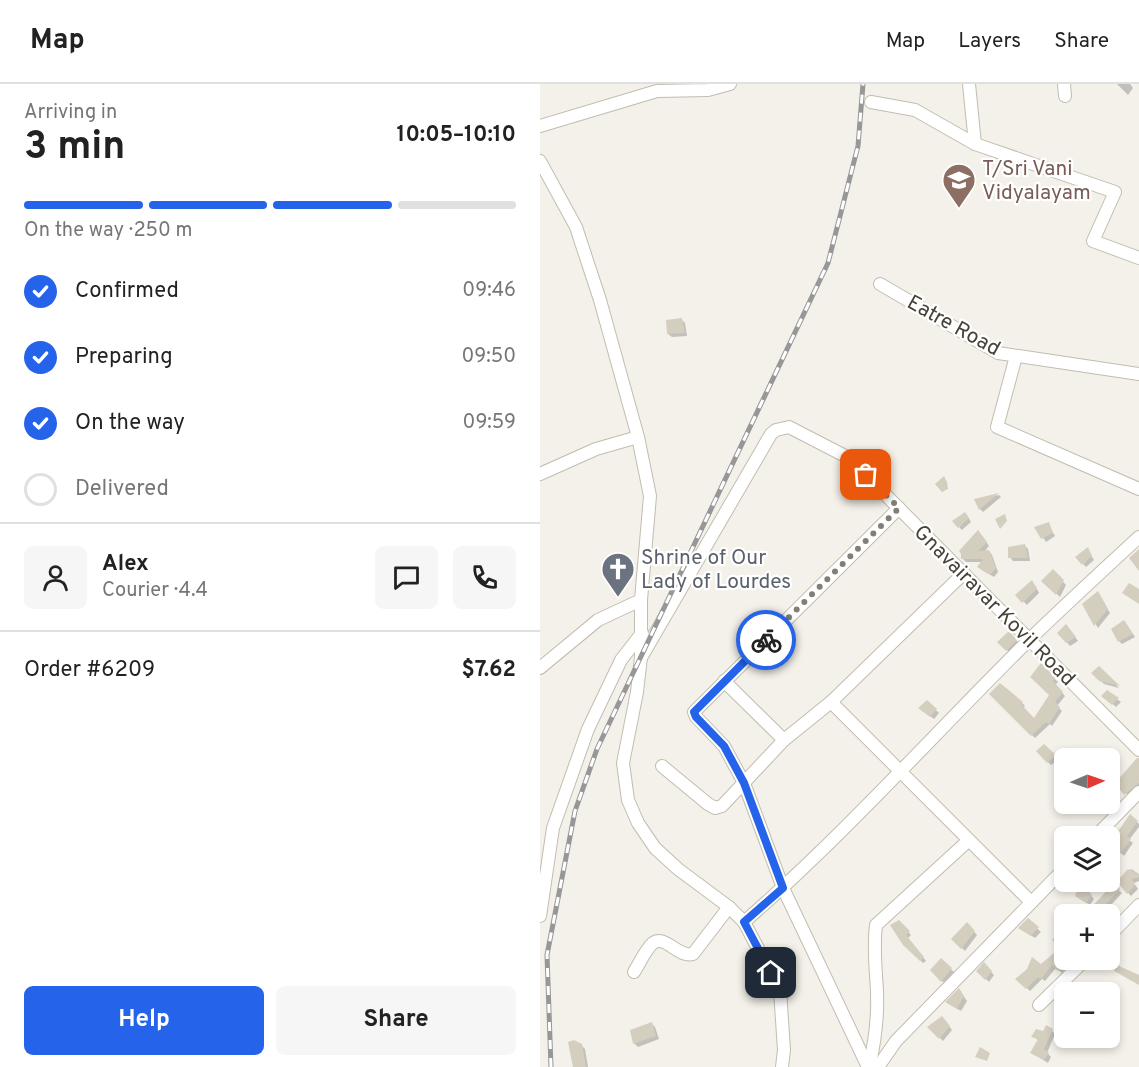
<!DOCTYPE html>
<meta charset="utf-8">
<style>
body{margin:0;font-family:Overpass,sans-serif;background:#f6f6f6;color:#222;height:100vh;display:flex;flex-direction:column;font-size:22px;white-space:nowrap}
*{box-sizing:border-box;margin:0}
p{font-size:20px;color:#767676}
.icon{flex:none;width:33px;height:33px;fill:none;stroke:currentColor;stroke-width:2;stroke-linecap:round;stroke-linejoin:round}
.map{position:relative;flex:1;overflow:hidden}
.sheet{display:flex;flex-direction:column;background:#fff;width:540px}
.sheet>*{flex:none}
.needle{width:39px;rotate:88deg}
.controls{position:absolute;left:514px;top:664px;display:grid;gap:12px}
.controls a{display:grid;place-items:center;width:66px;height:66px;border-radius:9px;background:#fff;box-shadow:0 3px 9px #0003;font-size:30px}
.pin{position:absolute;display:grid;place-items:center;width:51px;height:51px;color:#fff;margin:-26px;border-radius:12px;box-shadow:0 3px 9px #0006}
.courier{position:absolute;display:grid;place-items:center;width:60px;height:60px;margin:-30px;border:4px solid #2563eb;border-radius:50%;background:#fff;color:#222;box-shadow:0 2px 8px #0007}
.summary em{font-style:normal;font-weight:700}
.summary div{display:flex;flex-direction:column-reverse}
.summary{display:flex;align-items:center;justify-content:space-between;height:102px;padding:0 24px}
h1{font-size:39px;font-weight:700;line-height:45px}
.bar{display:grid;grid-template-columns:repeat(4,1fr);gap:9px 6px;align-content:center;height:72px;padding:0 24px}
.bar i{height:8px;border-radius:4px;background:#e0e0e0}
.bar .selected{background:#2563eb}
.bar p{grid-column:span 4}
.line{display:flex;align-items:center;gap:15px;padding:0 24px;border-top:2px solid #e0e0e0}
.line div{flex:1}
.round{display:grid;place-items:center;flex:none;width:63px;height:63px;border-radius:9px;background:#f6f6f6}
ol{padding:0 24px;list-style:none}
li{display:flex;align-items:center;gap:18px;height:66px}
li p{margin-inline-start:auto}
li .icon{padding:6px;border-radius:50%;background:#2563eb;color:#fff;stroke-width:4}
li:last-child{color:#767676}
li i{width:33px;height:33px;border:3px solid #e0e0e0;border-radius:50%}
.button{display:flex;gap:12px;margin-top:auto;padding:12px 24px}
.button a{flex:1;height:69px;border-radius:9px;background:#2563eb;color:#fff;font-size:24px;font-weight:700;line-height:69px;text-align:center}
.button a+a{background:#f6f6f6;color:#222}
header{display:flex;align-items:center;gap:36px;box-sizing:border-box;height:84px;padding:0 30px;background:#fff;border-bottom:2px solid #e0e0e0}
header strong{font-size:28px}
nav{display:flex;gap:33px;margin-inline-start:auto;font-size:21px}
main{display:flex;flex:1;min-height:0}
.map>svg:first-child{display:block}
.shadow{fill:#0003}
.building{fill:#d4cebf}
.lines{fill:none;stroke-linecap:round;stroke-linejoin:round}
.minor-casing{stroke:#c1bdaf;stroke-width:14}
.minor{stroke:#fff;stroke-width:12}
.rail-casing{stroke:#979797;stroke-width:5}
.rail{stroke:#fff;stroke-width:3;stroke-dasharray:9;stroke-linecap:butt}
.done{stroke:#837f76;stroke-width:6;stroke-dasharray:0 10.8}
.route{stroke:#2563eb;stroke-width:8}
.labels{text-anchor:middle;stroke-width:4.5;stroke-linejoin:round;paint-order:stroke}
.education-label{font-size:21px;fill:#785e54;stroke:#fff;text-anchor:start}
.street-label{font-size:21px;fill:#464238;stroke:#fff}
.worship-label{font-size:21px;fill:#5b616d;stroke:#fff;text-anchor:start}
</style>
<header>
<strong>Map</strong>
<nav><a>Map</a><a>Layers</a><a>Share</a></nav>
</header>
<main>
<section class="sheet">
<div class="summary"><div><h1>3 min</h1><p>Arriving in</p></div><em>10:05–10:10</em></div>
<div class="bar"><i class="selected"></i><i class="selected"></i><i class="selected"></i><i></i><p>On the way · 250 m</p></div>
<ol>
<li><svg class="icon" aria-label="check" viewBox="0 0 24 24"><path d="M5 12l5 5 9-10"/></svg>Confirmed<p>09:46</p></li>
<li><svg class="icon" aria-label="check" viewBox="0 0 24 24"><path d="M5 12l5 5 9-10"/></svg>Preparing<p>09:50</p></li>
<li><svg class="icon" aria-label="check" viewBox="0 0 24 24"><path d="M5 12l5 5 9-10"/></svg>On the way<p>09:59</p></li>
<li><i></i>Delivered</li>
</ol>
<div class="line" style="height:108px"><a class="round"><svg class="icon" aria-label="person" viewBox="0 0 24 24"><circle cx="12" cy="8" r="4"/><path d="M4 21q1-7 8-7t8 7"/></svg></a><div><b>Alex</b><p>Courier · 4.4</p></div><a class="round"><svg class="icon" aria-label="chat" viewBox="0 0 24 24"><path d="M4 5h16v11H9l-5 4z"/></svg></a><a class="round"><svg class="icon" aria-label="phone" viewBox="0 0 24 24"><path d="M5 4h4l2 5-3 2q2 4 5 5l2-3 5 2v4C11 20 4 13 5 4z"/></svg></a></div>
<div class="line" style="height:78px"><div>Order #6209</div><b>$7.62</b></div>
<div class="button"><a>Help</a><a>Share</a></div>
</section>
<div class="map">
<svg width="599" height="983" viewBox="0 0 599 983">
<rect width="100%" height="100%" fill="#f3f1e9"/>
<g class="shadow">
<polygon points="577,0 590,0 593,4 588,11"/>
<polygon points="142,236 145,239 147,252 132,253 128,250"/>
<polygon points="459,411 461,413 443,428 440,425 436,416"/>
<polygon points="428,433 431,438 422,446 419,443"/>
<polygon points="508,440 515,452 506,458 497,444"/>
<polygon points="441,451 449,462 444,468 449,467 452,471 458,488 454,493 442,486 443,478 426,478 422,474"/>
<polygon points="485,462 488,465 490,477 473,477 470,473"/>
<polygon points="547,465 554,476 546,483 537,473"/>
<polygon points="513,487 526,501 520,513 503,497"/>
<polygon points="495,501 499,509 487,521 477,511"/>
<polygon points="558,509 570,529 558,544 544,520"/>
<polygon points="587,541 595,553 582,560 579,557"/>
<polygon points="529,545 538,557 530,562 519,549"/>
<polygon points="469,549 480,560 470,569 459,558"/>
<polygon points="501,582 518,598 515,601 525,612 517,622 522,627 512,642 510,640 495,654 451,610 482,619 485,622 483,624 494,636 511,611"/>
<polygon points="559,584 579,604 564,600 553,589"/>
<polygon points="567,608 581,618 576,623 564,612"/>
<polygon points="387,618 399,629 394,635 380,624"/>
<polygon points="504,662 518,676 511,681 498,668"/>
<polygon points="596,676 599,679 599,708 591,715 577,699"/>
<polygon points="591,732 599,740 599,743 589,756 593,759 584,772 580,768 570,785 570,754 580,748"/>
<polygon points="591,785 599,790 599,797 594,799 598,805 591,812 579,799"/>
<polygon points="541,800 554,815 550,821 540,815"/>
<polygon points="574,802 582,809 562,831 546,831"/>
<polygon points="488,836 501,848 495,854 484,847"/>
<polygon points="359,838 371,851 368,854 386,877 383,879 365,860"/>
<polygon points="427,840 437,851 425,867 413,855"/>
<polygon points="525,844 525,873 520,879 526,884 522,889 516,884 505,897 502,895 490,907 478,895 501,882 522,863"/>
<polygon points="401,876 414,888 405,900 392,886"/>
<polygon points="444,880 454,891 449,898 438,887"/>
<polygon points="550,903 552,909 542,909 541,907"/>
<polygon points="422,910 427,917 421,927 411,921"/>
<polygon points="405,937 412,946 403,957 389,943"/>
<polygon points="112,940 115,943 119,955 98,963 94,959"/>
<polygon points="512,947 515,950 507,969 511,973 508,979 492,969 499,957 493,952"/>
<polygon points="41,961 45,965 48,983 35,983"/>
</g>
<g class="building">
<polygon points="142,234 145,249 127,250 126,236"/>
<polygon points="404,392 407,398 408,405 402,408 395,400"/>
<polygon points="459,409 439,426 434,415"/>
<polygon points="425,428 429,434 418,444 412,437"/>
<polygon points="465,430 467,437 460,445 455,435"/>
<polygon points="509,438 513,449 501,455 494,443"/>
<polygon points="438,446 447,458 438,467 449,466 456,484 450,491 437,483 443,475 421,475 421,470 419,467"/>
<polygon points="485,460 488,474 468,474 468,463"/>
<polygon points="548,463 552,472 542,481 535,473"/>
<polygon points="599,465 599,487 589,474"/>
<polygon points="513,485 524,496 516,511 501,497"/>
<polygon points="492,496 497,505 482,519 475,511"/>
<polygon points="589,499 599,505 599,520 582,509"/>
<polygon points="558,507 568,525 554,542 542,520"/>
<polygon points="584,536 593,550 578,558 571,545"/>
<polygon points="526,540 536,553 526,559 517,549"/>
<polygon points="469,547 477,556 466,567 457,558"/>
<polygon points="501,579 516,594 513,597 523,608 515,618 520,623 509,640 506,638 491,652 449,610 460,599 483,618 481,620 494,634 509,611 490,593"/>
<polygon points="559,582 580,602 559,597 551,589"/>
<polygon points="567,606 579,614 572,621 561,612"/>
<polygon points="387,616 397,625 390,633 378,624"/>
<polygon points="504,660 516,671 507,679 496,667"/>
<polygon points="597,674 599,674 599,699 584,711 575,699"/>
<polygon points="590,730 598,737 587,752 591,755 580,770 570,761 570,751 577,744 579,746"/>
<polygon points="588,785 599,790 599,793 592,795 595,801 587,810 578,799 578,796"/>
<polygon points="540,798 552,811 546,819 535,812"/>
<polygon points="574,799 580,805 556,831 544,831"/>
<polygon points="488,834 499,843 491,852 478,844"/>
<polygon points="359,836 370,847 366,851 384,873 380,877 363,861 350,841"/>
<polygon points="427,838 435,847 421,865 411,855"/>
<polygon points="525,841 525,866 518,874 524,880 518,887 512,881 501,895 498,893 486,905 475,895 487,885 492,873 501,880 521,863 512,856"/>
<polygon points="401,874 412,884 401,898 390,886"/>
<polygon points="444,878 452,887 445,896 436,887"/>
<polygon points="577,881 599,891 599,901 574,887"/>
<polygon points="419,904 424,912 417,925 405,918"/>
<polygon points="402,932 410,942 399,955 387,943"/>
<polygon points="112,938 116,952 93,960 90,946"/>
<polygon points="506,941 513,945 504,965 509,969 504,976 490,969 498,955 491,953 496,945 503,947"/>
<polygon points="34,956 42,960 46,983 33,983 28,958"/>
<polygon points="440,963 450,969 447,977 435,973"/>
</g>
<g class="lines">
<g class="minor-casing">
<g id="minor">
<polyline points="429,0 435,60"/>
<polyline points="524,0 525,12"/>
<polyline points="331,18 375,26 435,60 575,108 553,157 599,174"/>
<polyline points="0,42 117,7 168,6 190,0"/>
<polyline points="0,77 36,143 60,216 98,353"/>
<polyline points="340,200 458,269 599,290"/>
<polyline points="476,272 457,343 599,405"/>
<polyline points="0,390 56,365 98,353 110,412 101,516 101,573 97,608 83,679 88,716 98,739 115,764 138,785 189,823 204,838 240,906 244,966 242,983"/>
<polyline points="102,572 231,350 236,346 249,343 309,374 599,666"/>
<polyline points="0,584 58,536 101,516"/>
<polyline points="184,597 244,656"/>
<polyline points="291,618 491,818"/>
<polyline points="122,682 168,720 175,724 182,722 244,656 291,618 424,489"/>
<polyline points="555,753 599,708"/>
<polyline points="0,832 13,744 48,645 81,576 102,549"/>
<path d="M 204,838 C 305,750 394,650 489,556 C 525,521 562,487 599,453"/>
<polyline points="570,851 599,821"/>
<path d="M 94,888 C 100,879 105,866 113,859 C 125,850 138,874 153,870 L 189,823"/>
<polyline points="499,921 545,876"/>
<polyline points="328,983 243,804 204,699 184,662 156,633 154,628 359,424"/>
<path d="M 329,983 C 335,958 338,934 337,908 C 336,885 333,864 336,841 L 429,756"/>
<polyline points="338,983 356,957 525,784"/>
</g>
</g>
<use href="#minor" class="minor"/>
<g class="rail-casing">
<polyline id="rail" points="11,983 7,871 35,727 57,665 288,179 318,62 323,0"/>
</g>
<use href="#rail" class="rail"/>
</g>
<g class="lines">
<polyline class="done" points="226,556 359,424 326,391"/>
<polyline class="route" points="226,556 154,628 156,633 184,662 204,699 243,804 204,838 231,889"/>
</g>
<defs>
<g id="school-pin" transform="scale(1.725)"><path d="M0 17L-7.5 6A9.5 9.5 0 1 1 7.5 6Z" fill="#8d6e63" stroke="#fff"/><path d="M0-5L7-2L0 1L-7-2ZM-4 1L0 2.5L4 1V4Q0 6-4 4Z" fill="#fff"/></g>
<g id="church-pin" transform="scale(1.725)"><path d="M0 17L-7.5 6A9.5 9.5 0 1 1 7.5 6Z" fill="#6b7280" stroke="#fff"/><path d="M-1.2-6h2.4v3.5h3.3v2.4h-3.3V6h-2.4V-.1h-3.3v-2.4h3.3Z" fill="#fff"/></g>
</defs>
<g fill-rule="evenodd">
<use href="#school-pin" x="419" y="96"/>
<use href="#church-pin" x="78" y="485"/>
</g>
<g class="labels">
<g class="education-label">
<text x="442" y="91">T/Sri Vani<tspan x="442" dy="24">Vidyalayam</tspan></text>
</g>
<g class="street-label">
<text transform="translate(414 241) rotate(29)" y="7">Eatre Road</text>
<text transform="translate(455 521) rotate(45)" y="7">Gnavairavar Kovil Road</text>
</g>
<g class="worship-label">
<text x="101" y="480">Shrine of Our<tspan x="101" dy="24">Lady of Lourdes</tspan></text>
</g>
</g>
</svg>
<div class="controls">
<a><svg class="needle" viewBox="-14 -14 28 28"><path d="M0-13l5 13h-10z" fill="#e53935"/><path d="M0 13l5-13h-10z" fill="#767676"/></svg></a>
<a><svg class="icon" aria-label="layers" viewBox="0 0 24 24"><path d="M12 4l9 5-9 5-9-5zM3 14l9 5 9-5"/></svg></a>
<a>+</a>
<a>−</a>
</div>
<div class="pin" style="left:326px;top:391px;background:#ea580c"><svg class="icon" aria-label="bag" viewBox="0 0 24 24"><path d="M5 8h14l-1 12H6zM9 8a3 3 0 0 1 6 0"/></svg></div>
<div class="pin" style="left:231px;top:889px;background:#1f2937"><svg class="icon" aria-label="home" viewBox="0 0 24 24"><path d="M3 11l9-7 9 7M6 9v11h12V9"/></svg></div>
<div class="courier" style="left:226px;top:556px"><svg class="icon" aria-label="bike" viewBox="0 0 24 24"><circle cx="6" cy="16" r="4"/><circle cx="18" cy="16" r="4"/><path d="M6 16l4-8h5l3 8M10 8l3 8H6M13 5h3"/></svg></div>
</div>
</main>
